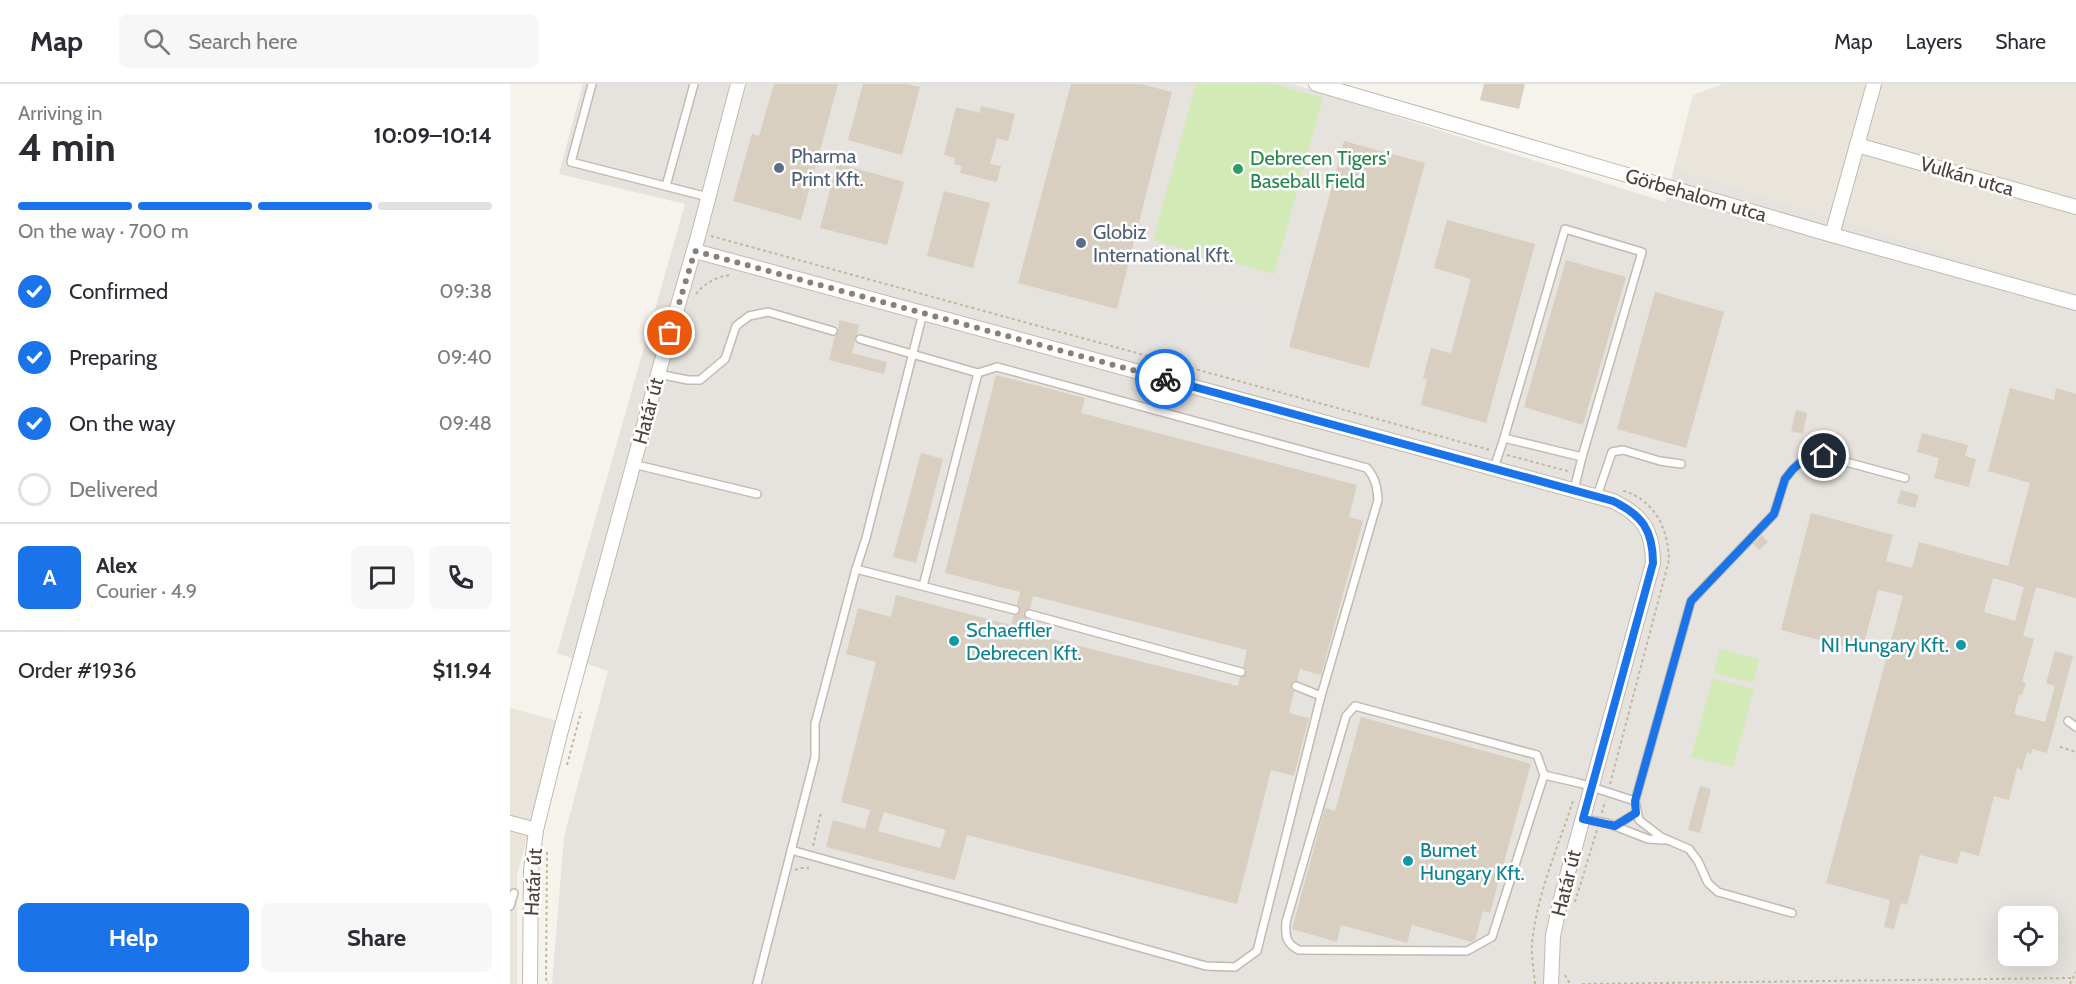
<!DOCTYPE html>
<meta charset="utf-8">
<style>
body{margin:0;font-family:Cabin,sans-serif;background:#f7f7f7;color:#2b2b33;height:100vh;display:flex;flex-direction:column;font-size:22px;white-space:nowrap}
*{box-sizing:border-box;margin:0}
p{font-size:20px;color:#7c7c81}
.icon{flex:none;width:33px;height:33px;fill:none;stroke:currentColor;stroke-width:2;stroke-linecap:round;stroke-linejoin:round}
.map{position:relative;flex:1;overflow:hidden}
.details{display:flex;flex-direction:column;background:#fff;width:510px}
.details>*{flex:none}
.controls{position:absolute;left:1488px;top:822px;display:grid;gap:12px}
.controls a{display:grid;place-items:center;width:60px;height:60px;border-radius:9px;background:#fff;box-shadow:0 6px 24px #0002;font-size:30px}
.pin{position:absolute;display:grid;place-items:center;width:51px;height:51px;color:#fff;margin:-26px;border:3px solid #fff;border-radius:50%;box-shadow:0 2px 6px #0007}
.courier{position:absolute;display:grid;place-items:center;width:60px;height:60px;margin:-30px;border:4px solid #1a73e8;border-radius:50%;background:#fff;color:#222;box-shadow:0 2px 8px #0007}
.headline em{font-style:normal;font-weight:700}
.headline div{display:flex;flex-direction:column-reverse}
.headline{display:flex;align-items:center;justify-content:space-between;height:102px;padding:0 18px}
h1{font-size:39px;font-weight:700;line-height:45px}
.bar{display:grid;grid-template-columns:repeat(4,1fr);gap:9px 6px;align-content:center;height:72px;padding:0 18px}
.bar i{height:8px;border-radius:4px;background:#e1e1e2}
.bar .selected{background:#1a73e8}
.bar p{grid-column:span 4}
.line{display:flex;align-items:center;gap:15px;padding:0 18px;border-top:2px solid #e1e1e2}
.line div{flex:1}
.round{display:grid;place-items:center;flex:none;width:63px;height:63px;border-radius:9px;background:#f7f7f7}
ol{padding:0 18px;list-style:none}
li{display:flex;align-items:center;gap:18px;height:66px}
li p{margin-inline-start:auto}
li .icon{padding:6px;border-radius:50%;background:#1a73e8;color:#fff;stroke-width:4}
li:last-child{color:#7c7c81}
li i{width:33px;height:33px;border:3px solid #e1e1e2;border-radius:50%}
.action{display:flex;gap:12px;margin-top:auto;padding:12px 18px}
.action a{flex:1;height:69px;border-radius:9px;background:#1a73e8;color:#fff;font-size:24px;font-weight:700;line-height:69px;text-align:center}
.action a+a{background:#f7f7f7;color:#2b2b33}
header{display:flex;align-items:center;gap:36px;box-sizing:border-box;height:84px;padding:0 30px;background:#fff;border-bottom:2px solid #e1e1e2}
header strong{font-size:28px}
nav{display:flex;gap:33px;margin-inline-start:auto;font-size:21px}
.search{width:420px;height:54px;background:#f7f7f7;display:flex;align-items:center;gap:15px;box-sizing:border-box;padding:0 21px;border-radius:9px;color:#7c7c81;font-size:22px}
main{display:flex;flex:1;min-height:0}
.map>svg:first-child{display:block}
.residential{fill:#eae5da}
.industrial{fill:#e6e2dd;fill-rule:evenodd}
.green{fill:#d2eab5}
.parking{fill:#e5e3e0}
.building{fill:#d8cfc1;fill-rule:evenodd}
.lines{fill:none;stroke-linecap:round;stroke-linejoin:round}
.lane-casing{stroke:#c2bbae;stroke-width:10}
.street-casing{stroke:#c2bbae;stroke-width:16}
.path{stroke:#c4b79f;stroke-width:2;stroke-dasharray:3 3;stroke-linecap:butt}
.lane{stroke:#fff;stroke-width:7}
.street{stroke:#fff;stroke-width:14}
.done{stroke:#878178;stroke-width:6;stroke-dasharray:0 10.8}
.route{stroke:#1a73e8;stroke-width:8}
.service-dot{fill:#5c6f8a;stroke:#fff;stroke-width:2}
.leisure-dot{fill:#2e9e5b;stroke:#fff;stroke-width:2}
.culture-dot{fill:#0f9aa8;stroke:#fff;stroke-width:2}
.labels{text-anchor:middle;stroke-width:5;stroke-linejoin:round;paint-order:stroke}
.service-label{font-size:20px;fill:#4e5e75;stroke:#fff;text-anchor:start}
.leisure-label{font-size:20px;fill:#27864d;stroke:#fff;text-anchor:start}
.street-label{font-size:20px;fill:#4b4439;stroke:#fff}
.culture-label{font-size:20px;fill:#0d838f;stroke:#fff;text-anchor:start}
</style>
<header>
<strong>Map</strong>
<div class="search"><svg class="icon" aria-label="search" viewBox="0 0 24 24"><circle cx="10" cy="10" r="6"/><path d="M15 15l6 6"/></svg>Search here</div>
<nav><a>Map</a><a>Layers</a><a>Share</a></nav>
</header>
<main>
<section class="details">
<div class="headline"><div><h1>4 min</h1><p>Arriving in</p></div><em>10:09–10:14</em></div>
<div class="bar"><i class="selected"></i><i class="selected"></i><i class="selected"></i><i></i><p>On the way · 700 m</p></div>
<ol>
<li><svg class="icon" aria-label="check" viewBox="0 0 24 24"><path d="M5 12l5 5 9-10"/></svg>Confirmed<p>09:38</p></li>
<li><svg class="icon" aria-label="check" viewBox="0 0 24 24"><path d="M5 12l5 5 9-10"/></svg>Preparing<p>09:40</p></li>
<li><svg class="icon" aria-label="check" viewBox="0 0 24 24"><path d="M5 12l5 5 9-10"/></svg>On the way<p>09:48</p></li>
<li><i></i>Delivered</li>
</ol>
<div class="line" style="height:108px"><b class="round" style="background:#1a73e8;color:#fff">A</b><div><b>Alex</b><p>Courier · 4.9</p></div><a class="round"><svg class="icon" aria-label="chat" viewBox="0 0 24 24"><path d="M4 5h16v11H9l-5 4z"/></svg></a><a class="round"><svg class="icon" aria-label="phone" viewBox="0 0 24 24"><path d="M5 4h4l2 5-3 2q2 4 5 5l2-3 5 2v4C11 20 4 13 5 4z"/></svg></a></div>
<div class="line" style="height:78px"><div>Order #1936</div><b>$11.94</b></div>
<div class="action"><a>Help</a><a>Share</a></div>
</section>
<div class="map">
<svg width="1566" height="900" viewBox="0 0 1566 900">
<rect width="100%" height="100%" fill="#f6f3ec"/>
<g class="residential">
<polygon points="1213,0 1566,0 1566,209 1164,84 1183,11"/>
<polygon points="0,624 48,637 7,791 7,900 0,900"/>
</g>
<path class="industrial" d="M 73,0 L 783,0 L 1155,118 L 1164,84 L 1566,209 L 1566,900 L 42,900 L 54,753 L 98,587 L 47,569 L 175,120 L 49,90 ZM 1498,832 L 1538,832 L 1538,872 L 1498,872 Z"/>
<g class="green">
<polygon points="686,0 763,0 813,14 764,190 643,156"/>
<polygon points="1210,565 1249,575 1243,599 1204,589"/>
<polygon points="1203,594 1244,605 1223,683 1181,673"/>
</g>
<polygon class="parking" points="643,203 757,233 741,290 628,259"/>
<g class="building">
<polygon points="264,0 328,0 291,136 223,117 242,50 249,52"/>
<polygon points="353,0 397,0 410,3 392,71 338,56"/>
<polygon points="561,0 631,0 662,8 607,225 508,199"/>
<polygon points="974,0 1015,0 1009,25 970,16"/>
<polygon points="471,22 505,30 498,57 487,54 480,80 491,82 487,98 450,89 452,82 444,80 445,74 434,71 446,23 470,29"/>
<polygon points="834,57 915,79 859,284 779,263"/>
<polygon points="327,79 394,98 377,161 310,144"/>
<polygon points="434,107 480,119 463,184 417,172"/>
<polygon points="937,136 1025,160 976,339 911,321 917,295 913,294 921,264 941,269 961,195 924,184"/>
<polygon points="1056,176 1116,193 1073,341 1014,323"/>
<polygon points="1145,208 1214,228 1176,364 1107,345"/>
<polygon points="329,236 349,241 342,269 377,278 374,290 319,276 325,252 328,248"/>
<path d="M 486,291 L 575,314 L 571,329 L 847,401 L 839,433 L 853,437 L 811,591 L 790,585 L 787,597 L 781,600 L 781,605 L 784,607 L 779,629 L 799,634 L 784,692 L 761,686 L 727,820 L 457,751 L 445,796 L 316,763 L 323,736 L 355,745 L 360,726 L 331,718 L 366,578 L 336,570 L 348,524 L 381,533 L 386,511 L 501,541 L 504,531 L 510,528 L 510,524 L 507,521 L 510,508 L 435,489 ZM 523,512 L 737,566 L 733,583 L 736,586 L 736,590 L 730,593 L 728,602 L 514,548 L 517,535 L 513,529 L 516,526 L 520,525 ZM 374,728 L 436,746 L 430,764 L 368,747 Z"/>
<path d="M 1500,304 L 1544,316 L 1546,304 L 1566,310 L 1566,514 L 1526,503 L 1513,552 L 1524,555 L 1512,598 L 1516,599 L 1512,611 L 1509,611 L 1504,630 L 1535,638 L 1545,602 L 1536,599 L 1545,567 L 1563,572 L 1537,669 L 1522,665 L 1521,670 L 1517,668 L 1512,686 L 1507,684 L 1499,716 L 1484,712 L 1469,772 L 1451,767 L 1447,780 L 1410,771 L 1397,821 L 1391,819 L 1384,845 L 1374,843 L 1380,816 L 1316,799 L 1393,512 L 1368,506 L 1352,567 L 1271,546 L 1301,429 L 1383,451 L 1376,477 L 1402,484 L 1409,458 L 1498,482 L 1520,399 L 1478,387 ZM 1483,494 L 1514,503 L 1505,537 L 1474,528 Z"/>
<polygon points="1286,326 1297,329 1293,350 1281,347"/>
<polygon points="1412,349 1458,361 1455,372 1466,375 1459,403 1424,394 1429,374 1407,368"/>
<polygon points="411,369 433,375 406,479 383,473"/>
<polygon points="1391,406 1409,411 1405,424 1387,419"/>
<polygon points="1252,451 1258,458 1249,466 1243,460"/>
<polygon points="851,633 1021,680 980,829 973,827 965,856 962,858 902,841 897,859 831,841 827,858 782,845 815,724 825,727"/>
<polygon points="1190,702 1201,705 1190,749 1178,746"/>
</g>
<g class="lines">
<g class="lane-casing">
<g id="lane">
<polyline points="82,0 61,78 198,113"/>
<polyline points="156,102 184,0"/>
<path d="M 350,255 L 468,289 L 487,283 L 857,384 C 866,395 867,403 868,416 L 811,612"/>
<polyline points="148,290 178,296 190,296 215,275 226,242 239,232 258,228 323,247"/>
<polyline points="994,354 1055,145 1132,168 1072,373"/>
<polyline points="123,380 247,410"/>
<polyline points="984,384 994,354 1072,373 1064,406"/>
<polyline points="1087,412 1102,368 1113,366 1150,377 1171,380"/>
<polyline points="346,485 356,454 413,229"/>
<polyline points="413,502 468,289"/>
<polyline points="519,530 731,588"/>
<polyline points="1558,637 1566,643"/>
<path d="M 1034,691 L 1027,671 L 845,622 L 836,632 L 776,838 C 775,852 776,860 789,866 L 957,867 L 982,853 L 1034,691 L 1069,699 L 1125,717"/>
<polyline points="1073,735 1097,739 1138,755 1154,756"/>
<polyline points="1105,742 1126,729"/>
<polyline points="281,766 696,882 725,883 747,867 811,612 786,602"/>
<polyline points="0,822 4,809"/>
<polyline points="1282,829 1208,808 1198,799 1188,777 1179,765 1151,753 1129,736 1125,717 1181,517 1264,430 1275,395 1283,385 1292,377 1314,372 1395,394"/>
<polyline points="247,900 305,673 305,640 346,485 505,526"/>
</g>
</g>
<g class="street-casing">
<g id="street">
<polyline points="806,0 1322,151 1566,219"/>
<polyline points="1347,61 1566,123"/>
<polyline points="1322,151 1364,0"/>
<path d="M 185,167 L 1103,417 C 1132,431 1143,446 1143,479 L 1051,814 L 1043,852 L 1041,900"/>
<polyline points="0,739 26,746"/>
<polyline points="20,900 21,787 26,746 50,650 148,290 189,149 228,0"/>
</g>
</g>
<g class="path">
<polyline points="201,152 980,366"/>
<path d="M 186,210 C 195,199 207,192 222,191"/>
<polyline points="997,371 1058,387"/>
<polyline points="1550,663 1566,668"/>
<polyline points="57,681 71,628"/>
<path d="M 1100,700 L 1159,476 C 1158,443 1144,415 1111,406"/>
<polyline points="1092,729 1095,717"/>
<polyline points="303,762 311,729"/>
<polyline points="37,768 36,895 38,900"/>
<polyline points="285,786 290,784 298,784 298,782"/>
<polyline points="1065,818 1087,746"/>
<polyline points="1055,891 1060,900"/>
<path d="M 1025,900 C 1024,886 1021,872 1022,859 C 1027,810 1048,763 1063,717"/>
<polyline points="1072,900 1561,894"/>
<polyline points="1560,900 1566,888"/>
</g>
<use href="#lane" class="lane"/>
<use href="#street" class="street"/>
</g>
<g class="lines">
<polyline class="done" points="160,249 185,167 655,295"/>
<path class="route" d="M 655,295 L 1103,417 C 1132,431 1143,446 1143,479 L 1073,735 L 1105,742 L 1126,729 L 1125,717 L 1181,517 L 1264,430 L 1275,395 L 1283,385 L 1292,377 L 1314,372"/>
</g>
<g class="service-dot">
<circle cx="269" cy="84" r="6"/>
<circle cx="571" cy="159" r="6"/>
</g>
<circle class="leisure-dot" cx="728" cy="85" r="6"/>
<g class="culture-dot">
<circle cx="444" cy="557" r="6"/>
<circle cx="1451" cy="561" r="6"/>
<circle cx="898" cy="777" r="6"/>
</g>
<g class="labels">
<g class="service-label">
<text x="281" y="79">Pharma<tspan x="281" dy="23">Print Kft.</tspan></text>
<text x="583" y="155">Globiz<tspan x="583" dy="23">International Kft.</tspan></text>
</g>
<g class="leisure-label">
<text x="740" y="81">Debrecen Tigers'<tspan x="740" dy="23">Baseball Field</tspan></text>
</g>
<g class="street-label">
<text transform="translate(1457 92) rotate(16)" y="7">Vulkán utca</text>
<text transform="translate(1186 111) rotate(16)" y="7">Görbehalom utca</text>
<text transform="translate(138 327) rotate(-75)" y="7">Határ út</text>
<text transform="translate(23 798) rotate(-87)" y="7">Határ út</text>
<text transform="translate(1056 799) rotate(-76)" y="7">Határ út</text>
</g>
<g class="culture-label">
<text x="456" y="553">Schaeffler<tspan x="456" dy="23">Debrecen Kft.</tspan></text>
<text x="1439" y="568" text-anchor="end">NI Hungary Kft.</text>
<text x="910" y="773">Bumet<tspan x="910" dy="23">Hungary Kft.</tspan></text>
</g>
</g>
</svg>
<div class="controls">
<a><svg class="icon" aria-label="locate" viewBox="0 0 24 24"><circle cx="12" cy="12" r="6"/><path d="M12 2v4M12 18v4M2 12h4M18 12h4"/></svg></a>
</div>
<div class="pin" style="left:160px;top:249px;background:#ea580c"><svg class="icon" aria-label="bag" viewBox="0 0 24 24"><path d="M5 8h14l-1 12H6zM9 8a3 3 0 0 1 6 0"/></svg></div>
<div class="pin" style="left:1314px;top:372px;background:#1f2937"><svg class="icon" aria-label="home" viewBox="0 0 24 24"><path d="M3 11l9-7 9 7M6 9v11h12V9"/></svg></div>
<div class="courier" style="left:655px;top:295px"><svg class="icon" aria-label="bike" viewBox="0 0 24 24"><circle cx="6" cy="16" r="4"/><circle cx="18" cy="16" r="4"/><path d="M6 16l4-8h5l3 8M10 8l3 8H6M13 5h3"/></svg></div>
</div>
</main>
